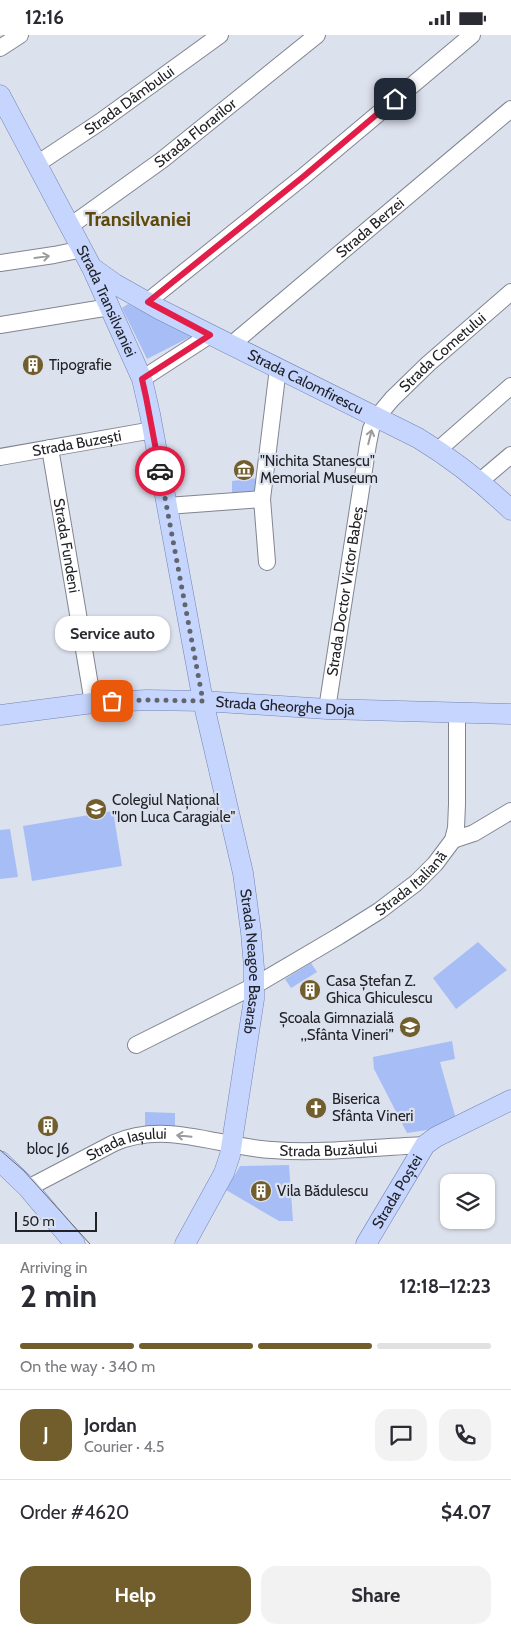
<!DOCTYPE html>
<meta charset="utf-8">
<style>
body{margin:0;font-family:Cabin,sans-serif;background:#f2f2f3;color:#2b2b33;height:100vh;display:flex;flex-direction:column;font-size:19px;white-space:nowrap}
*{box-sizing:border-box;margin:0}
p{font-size:16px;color:#7c7c81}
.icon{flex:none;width:28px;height:28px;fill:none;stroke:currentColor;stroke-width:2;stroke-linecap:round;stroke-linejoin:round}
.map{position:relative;height:1209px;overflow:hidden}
.panel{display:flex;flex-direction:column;background:#fff;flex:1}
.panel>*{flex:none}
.controls{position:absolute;left:440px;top:1139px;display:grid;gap:10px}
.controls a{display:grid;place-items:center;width:55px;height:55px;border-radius:10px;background:#fff;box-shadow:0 1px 4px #0004;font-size:25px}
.scale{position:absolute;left:15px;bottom:12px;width:82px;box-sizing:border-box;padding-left:5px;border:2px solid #212227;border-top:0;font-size:14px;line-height:18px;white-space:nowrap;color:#212227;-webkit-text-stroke:4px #dce1ee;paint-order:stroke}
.pin{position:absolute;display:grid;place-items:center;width:42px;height:42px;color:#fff;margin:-21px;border-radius:10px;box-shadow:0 2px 8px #0006}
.courier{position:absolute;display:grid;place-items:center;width:50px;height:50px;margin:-25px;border:4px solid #e11d48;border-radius:50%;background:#fff;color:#222;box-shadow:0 1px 6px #0007}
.bubble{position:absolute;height:35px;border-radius:15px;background:#fff;box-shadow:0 1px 4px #0004;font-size:16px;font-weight:700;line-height:35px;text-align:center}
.head em{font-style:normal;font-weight:700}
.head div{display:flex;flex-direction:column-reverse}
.head{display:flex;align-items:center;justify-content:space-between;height:85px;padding:0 20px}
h1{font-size:32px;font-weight:700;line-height:38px}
.bar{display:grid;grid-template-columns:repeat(4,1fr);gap:8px 5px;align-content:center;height:60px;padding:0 20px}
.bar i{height:6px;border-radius:4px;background:#e1e1e2}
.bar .current{background:#725e2d}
.bar p{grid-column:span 4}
.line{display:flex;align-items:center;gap:12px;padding:0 20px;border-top:1px solid #e1e1e2}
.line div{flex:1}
.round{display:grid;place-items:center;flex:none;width:52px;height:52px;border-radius:15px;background:#f2f2f3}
.button{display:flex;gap:10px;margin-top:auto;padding:10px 20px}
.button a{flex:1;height:58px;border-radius:15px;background:#725e2d;color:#fff;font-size:20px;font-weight:700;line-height:58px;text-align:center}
.button a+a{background:#f2f2f3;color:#2b2b33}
.status{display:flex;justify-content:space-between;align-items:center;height:35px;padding:0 25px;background:#fff;direction:ltr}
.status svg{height:14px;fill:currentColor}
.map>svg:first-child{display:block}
.green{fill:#a7bdf5}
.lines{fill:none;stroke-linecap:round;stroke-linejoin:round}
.minor-casing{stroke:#808591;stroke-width:18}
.major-casing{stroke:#7384b3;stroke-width:21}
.minor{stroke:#fff;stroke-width:16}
.major{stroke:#c5d5fe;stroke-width:20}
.tram{stroke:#686b73;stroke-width:1}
.oneway{stroke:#9b9c9e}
.done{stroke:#62656d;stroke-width:5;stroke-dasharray:0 9}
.route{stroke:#e11d48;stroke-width:6}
.labels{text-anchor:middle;stroke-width:4.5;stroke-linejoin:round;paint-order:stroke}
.street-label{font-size:15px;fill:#212227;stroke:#dce1ee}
.poi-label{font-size:15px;fill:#212227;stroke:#dce1ee;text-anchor:start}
.district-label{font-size:20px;font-weight:bold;fill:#5e480a;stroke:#dce1ee}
</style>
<div class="status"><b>12:16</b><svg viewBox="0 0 49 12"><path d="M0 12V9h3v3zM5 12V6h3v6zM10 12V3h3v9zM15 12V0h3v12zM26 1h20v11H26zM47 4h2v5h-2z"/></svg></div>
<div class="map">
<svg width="511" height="1209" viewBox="0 0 511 1209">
<rect width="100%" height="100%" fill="#dce1ee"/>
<g class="green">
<polygon points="128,269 192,301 147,324 122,273"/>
<polygon points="259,443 257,458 232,461 232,446"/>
<polygon points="113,776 122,831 32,846 23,791"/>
<polygon points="10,794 18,842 0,844 0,795"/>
<polygon points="478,907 507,935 456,974 433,943"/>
<polygon points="311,928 317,937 291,953 285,944"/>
<polygon points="452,1006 455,1024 440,1027 456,1084 427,1095 407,1098 374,1034 373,1022"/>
<polygon points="145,1077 175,1078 175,1091 145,1091"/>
<polygon points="289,1130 293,1186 279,1186 226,1155 240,1131"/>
</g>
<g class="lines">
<g class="minor-casing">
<g id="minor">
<polyline points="0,13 20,0"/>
<path id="s1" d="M 37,129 L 100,87 L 220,0"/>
<path id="s2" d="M 70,191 L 162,125 L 317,0"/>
<polyline points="0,228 54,220 83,214"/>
<polyline points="147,267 304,141 472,0"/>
<polyline points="0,290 110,272"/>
<path id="s3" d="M 231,310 L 511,74"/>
<polyline points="142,344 210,300"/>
<path id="s4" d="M 50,413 L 93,668"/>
<polyline points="438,415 511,351"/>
<path id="s5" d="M 0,422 L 153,395"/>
<polyline points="479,447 511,420"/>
<polyline points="167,471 262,464"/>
<polyline points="267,527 262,464 278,333"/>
<path id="s6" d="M 327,674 L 368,409 L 371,394 L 377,382 L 392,364 L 428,329 L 511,257"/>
<polyline points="453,805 474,798 511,776"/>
<path id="s7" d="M 136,1010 L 254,951 L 339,901 L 379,876 L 416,848 L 435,829 L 453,805 L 456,793 L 457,769 L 457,679"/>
<path id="s8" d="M 28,1153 L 114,1108 C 167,1085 218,1112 272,1115 C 323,1119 375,1112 425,1110"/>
</g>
</g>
<g class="major-casing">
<g id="major">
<path id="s9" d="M 0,60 L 92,233 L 142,344 L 150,379 L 203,666 L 243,838 L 251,897 L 254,933 L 254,964 L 230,1120 L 224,1138 L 185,1209"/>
<path id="s10" d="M 94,234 L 115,249 L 161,275 L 418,403 C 451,423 483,448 511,475"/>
<path id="s11" d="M 0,680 L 93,668 L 147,665 L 203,666 L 327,674 L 511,679"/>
<polyline points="0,1126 28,1153 75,1209"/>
<path id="s12" d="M 366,1209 L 425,1110 L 436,1102 L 511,1065"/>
</g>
</g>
<use href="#minor" class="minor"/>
<use href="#major" class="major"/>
<polyline class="tram" points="0,1115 24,1136 90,1209"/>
</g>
<defs><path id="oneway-shaft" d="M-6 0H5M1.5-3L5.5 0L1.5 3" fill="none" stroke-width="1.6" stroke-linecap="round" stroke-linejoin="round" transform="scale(1.25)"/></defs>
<g class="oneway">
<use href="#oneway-shaft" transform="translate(42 222) rotate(-8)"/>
<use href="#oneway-shaft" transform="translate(370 402) rotate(-76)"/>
<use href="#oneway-shaft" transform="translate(184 1101) rotate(-174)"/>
</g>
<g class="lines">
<polyline class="done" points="112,666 147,665 203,666 160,436"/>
<polyline class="route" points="160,436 146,362 142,344 210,300 148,267 304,141 395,64"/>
</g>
<defs>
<g id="building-disc" transform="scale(1.125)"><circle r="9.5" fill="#725e2d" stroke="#dce1ee"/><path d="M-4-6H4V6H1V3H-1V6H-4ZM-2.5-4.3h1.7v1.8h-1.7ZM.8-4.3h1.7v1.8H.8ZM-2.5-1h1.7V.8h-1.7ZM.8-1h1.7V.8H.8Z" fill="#fff"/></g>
<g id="museum-disc" transform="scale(1.125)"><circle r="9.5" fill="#725e2d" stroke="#dce1ee"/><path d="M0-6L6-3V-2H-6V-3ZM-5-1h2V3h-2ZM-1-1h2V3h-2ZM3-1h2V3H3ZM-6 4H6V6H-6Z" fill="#fff"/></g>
<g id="school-disc" transform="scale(1.125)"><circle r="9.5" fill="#725e2d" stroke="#dce1ee"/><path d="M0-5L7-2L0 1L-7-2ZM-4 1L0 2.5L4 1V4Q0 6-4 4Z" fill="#fff"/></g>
<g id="church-disc" transform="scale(1.125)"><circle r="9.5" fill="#725e2d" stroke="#dce1ee"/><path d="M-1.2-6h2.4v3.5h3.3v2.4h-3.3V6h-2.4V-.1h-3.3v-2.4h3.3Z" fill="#fff"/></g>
</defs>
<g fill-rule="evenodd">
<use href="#building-disc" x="33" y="330"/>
<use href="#museum-disc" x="244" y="435"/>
<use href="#school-disc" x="96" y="774"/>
<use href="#building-disc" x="310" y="955"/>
<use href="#school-disc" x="410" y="992"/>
<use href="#church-disc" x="316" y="1073"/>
<use href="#building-disc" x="48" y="1091"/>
<use href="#building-disc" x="261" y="1156"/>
</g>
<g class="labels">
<g class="street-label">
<text dy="5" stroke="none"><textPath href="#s1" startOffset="112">Strada Dâmbului</textPath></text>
<text dy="5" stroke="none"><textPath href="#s2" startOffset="156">Strada Florarilor</textPath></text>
<text dy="5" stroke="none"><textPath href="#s3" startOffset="182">Strada Berzei</textPath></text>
<text dy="5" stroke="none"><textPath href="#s9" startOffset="232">Strada Transilvaniei</textPath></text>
<text dy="5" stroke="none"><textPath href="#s6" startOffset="389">Strada Cometului</textPath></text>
<text dy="5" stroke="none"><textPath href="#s10" startOffset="240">Strada Calomfirescu</textPath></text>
<text dy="5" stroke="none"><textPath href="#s5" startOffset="78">Strada Buzești</textPath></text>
<text dy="5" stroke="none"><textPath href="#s4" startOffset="99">Strada Fundeni</textPath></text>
<text dy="5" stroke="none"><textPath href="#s6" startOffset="119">Strada Doctor Victor Babeș</textPath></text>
<text dy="5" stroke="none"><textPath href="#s11" startOffset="286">Strada Gheorghe Doja</textPath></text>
<text dy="5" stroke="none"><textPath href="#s7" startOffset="320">Strada Italiană</textPath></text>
<text dy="5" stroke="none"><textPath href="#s9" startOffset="911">Strada Neagoe Basarab</textPath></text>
<text dy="5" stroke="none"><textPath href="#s8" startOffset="109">Strada Iașului</textPath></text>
<text dy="5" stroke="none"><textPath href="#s8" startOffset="314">Strada Buzăului</textPath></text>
<text dy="5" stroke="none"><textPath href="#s12" startOffset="61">Strada Poștei</textPath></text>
</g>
<g class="poi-label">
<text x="49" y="335">Tipografie</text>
<text x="260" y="431">"Nichita Stanescu"<tspan x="260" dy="17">Memorial Museum</tspan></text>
<text x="112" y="770">Colegiul Național<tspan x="112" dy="17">"Ion Luca Caragiale"</tspan></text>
<text x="326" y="951">Casa Ștefan Z.<tspan x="326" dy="17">Ghica Ghiculescu</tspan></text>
<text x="394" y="988" text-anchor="end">Școala Gimnazială<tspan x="394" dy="17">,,Sfânta Vineri”</tspan></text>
<text x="332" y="1069">Biserica<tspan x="332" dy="17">Sfânta Vineri</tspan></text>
<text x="48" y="1119" text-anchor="middle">bloc J6</text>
<text x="277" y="1161">Vila Bădulescu</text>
</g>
<g class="district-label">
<text x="138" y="191">Transilvaniei</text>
</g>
</g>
</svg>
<div class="controls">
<a><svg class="icon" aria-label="layers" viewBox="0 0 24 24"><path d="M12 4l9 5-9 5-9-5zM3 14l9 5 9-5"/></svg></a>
</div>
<div class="scale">50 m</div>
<div class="pin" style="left:112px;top:666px;background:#ea580c"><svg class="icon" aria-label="bag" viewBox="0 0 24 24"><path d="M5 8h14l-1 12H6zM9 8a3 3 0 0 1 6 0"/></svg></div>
<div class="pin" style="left:395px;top:64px;background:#1f2937"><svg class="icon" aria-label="home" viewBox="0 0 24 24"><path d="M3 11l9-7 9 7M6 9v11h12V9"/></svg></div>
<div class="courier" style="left:160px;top:436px"><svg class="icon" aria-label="car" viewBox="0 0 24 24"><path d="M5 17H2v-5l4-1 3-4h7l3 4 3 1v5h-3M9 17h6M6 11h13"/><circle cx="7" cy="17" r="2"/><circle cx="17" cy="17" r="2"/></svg></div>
<div class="bubble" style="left:55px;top:581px;width:115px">Service auto</div>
</div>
<section class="panel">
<div class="head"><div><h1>2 min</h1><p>Arriving in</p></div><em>12:18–12:23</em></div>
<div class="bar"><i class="current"></i><i class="current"></i><i class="current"></i><i></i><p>On the way · 340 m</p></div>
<div class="line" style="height:90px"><b class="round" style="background:#725e2d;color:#fff">J</b><div><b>Jordan</b><p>Courier · 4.5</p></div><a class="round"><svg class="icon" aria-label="chat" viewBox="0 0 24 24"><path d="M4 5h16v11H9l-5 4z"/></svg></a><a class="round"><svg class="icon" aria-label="phone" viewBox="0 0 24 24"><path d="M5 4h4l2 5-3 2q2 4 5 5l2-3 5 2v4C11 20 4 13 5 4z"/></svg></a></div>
<div class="line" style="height:65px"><div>Order #4620</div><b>$4.07</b></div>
<div class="button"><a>Help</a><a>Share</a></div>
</section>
